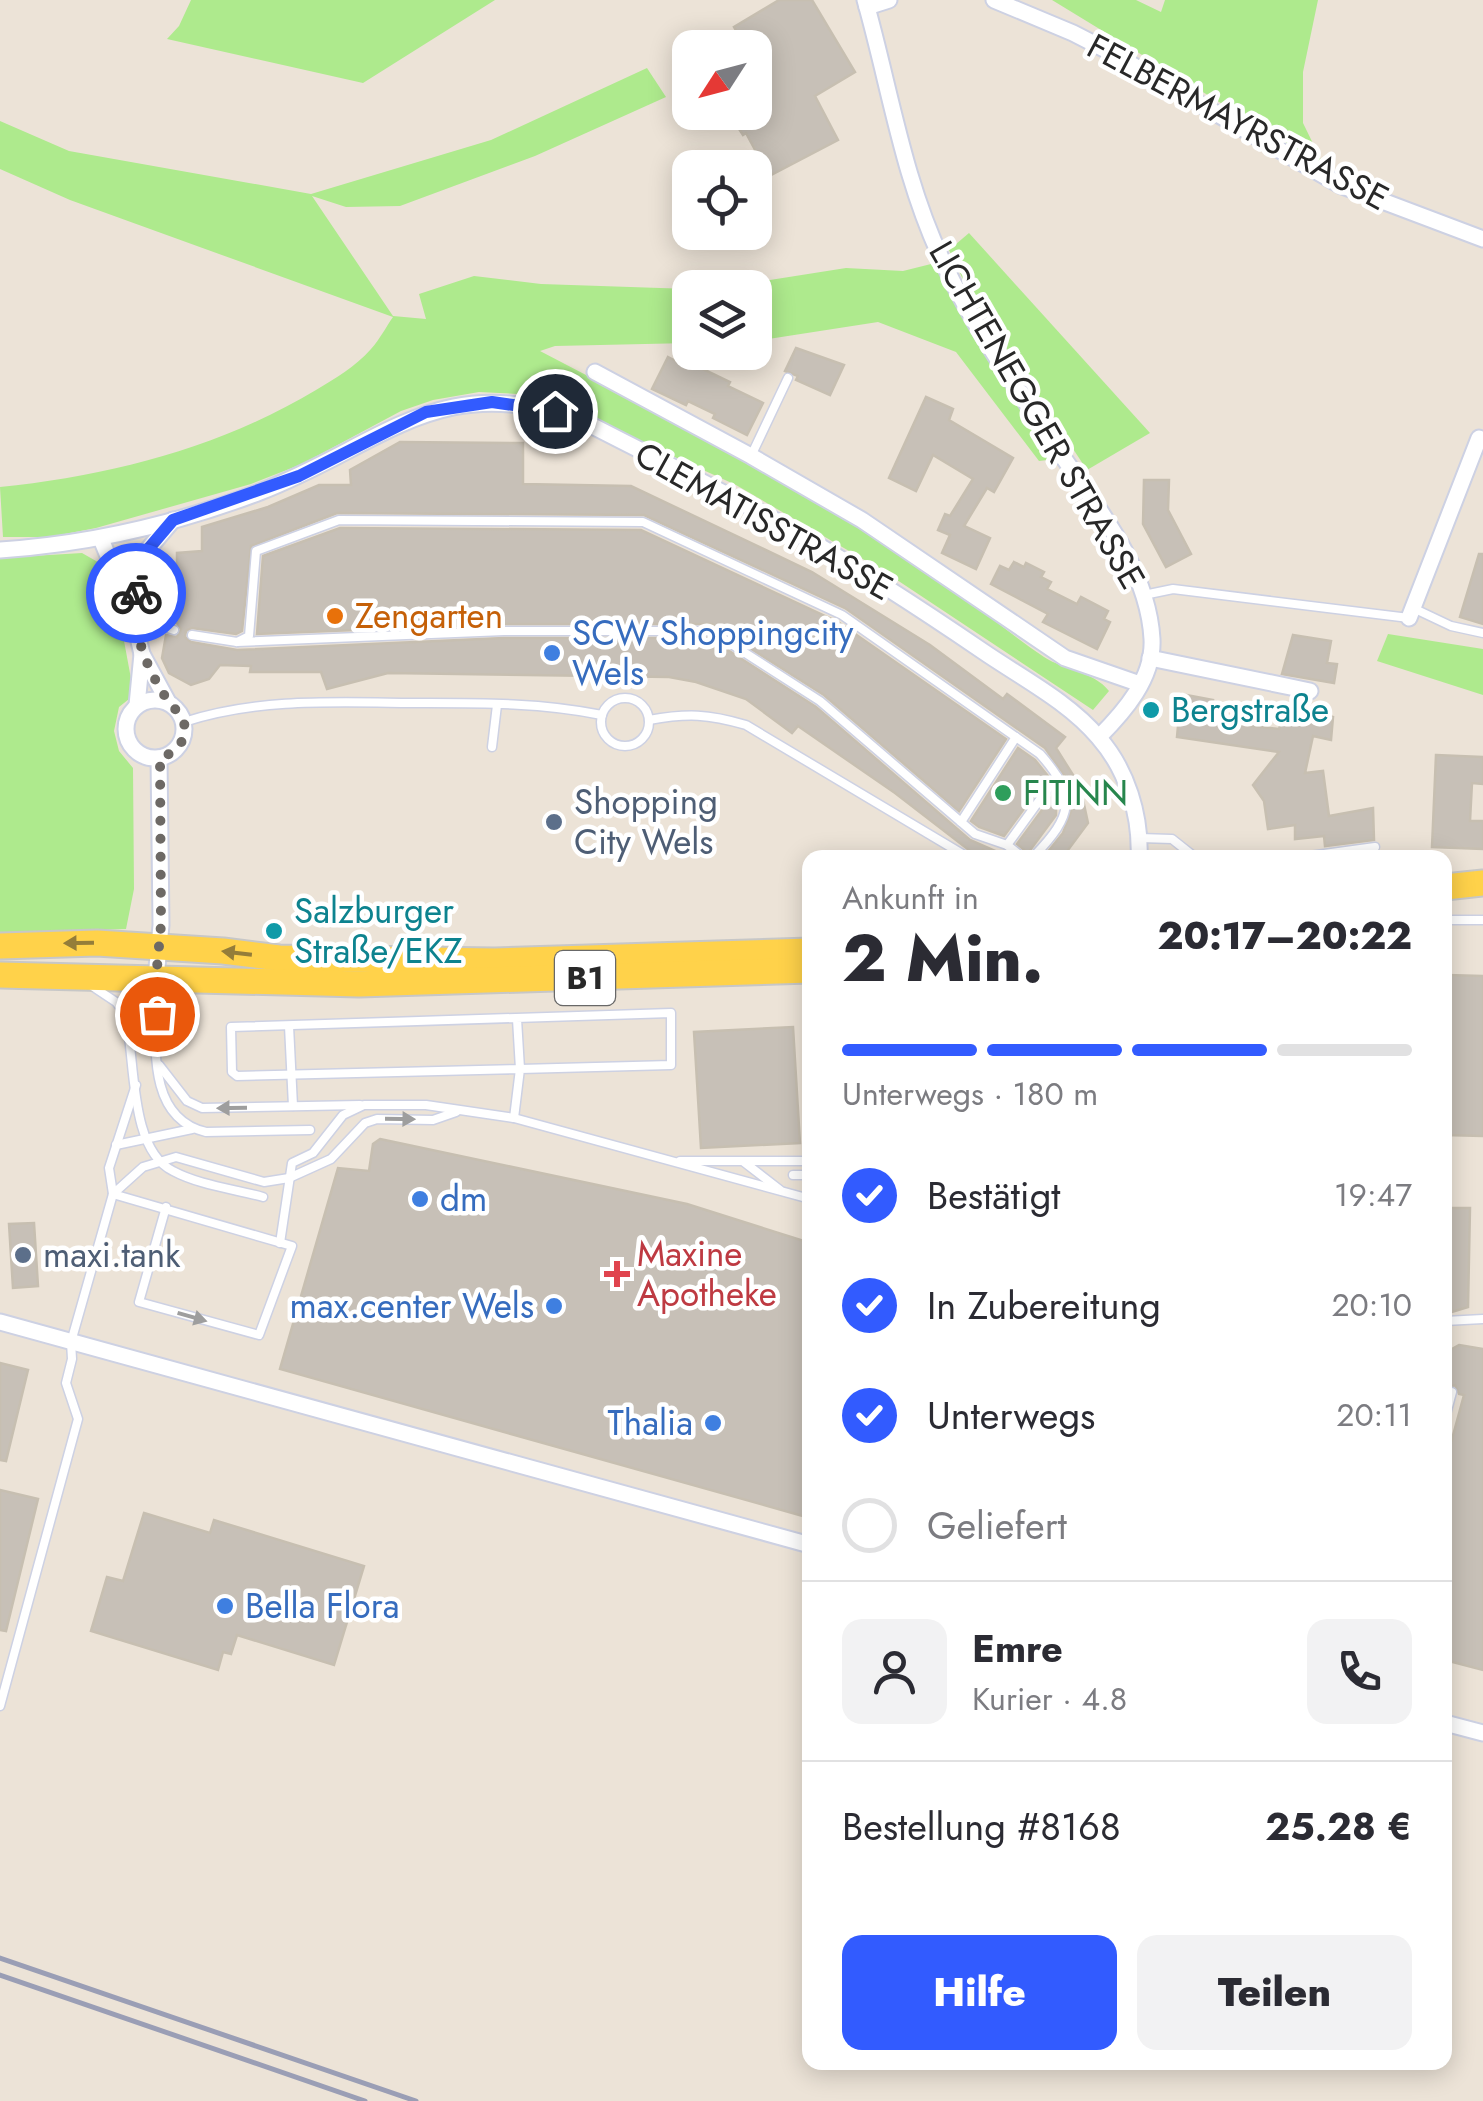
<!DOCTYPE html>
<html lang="de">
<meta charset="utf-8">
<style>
body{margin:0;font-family:Jost,sans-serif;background:#f2f2f3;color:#2b2b33;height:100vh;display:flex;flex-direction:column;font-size:38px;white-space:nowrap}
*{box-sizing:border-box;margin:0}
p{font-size:32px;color:#7c7c81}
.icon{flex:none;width:55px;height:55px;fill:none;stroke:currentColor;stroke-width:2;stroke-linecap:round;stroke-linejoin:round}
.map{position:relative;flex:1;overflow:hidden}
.details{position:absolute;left:802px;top:850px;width:650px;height:1220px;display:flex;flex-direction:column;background:#fff;border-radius:20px;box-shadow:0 5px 25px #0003}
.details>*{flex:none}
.needle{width:65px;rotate:234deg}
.fabs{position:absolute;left:672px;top:30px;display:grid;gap:20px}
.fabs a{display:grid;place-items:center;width:100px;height:100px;border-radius:20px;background:#fff;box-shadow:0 5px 25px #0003;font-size:50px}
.pin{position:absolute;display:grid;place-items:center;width:85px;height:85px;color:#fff;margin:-42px;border:5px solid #fff;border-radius:50%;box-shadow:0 2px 10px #0007}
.courier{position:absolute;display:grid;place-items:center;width:100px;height:100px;margin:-50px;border:8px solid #325bff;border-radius:50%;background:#fff;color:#222;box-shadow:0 2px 12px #0007}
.head em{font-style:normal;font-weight:800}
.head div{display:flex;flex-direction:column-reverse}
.head{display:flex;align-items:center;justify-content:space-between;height:170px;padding:0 40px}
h1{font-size:65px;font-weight:800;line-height:75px}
.bar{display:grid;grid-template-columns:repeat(4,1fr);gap:15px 10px;align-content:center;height:120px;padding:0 40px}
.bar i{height:12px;border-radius:8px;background:#e1e1e2}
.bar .on{background:#325bff}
.bar p{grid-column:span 4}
.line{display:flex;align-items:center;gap:25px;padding:0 40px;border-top:2px solid #e1e1e2}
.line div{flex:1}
.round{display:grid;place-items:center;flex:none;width:105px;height:105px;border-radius:20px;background:#f2f2f3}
ol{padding:0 40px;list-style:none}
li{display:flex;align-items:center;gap:30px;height:110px}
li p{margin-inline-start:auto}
li .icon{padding:10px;border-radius:50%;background:#325bff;color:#fff;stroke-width:4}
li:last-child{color:#7c7c81}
li i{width:55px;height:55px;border:5px solid #e1e1e2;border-radius:50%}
.action{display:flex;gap:20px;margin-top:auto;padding:20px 40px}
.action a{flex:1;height:115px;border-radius:20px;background:#325bff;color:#fff;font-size:40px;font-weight:800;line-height:115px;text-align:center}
.action a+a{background:#f2f2f3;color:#2b2b33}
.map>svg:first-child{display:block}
.green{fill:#aeea8d}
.building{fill:#c7c0b7;stroke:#c7bfb1;stroke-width:2.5}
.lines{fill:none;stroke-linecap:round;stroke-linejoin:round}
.service-casing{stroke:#cdd1e3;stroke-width:11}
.minor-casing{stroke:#cdd1e3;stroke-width:19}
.primary-casing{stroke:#c7c7c7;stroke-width:29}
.service{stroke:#fff;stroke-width:8}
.minor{stroke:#fff;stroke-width:15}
.primary{stroke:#ffd24a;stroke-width:25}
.rail{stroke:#9a9eb5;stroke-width:5}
.oneway{fill:#947d39}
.oneway2{fill:#9e9e9e}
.done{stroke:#6d6965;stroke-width:10;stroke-dasharray:0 18}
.route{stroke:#325bff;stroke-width:12}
.food-dot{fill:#e8710a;stroke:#fff;stroke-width:4}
.shop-dot{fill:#3f7fe0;stroke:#fff;stroke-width:4}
.culture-dot{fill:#0f9aa8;stroke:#fff;stroke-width:4}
.leisure-dot{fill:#2e9e5b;stroke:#fff;stroke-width:4}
.service-dot{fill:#5c6f8a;stroke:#fff;stroke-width:4}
.health-dot{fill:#e0444e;stroke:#fff;stroke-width:4}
.labels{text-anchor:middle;stroke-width:9;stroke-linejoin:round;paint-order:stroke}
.shield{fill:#fff;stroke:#686868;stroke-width:2.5}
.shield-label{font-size:32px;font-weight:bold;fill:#282828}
.street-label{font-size:35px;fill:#282828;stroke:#fff}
.food-label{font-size:35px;fill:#c56008;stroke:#fff;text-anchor:start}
.shop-label{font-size:35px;fill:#366cbe;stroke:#fff;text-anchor:start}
.culture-label{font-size:35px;fill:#0d838f;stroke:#fff;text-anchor:start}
.leisure-label{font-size:35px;fill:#27864d;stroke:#fff;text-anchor:start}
.service-label{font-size:35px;fill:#4e5e75;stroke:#fff;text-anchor:start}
.health-label{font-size:35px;fill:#be3a42;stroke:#fff;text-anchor:start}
</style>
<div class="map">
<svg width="1483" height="2101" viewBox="0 0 1483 2101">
<rect width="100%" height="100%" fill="#ece3d7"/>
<g class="green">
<polygon points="191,0 495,0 363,83 167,39 179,26"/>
<polygon points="1052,0 1136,0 1161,12 1165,0 1318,0 1303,72 1303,123 1324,166"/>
<path d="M 647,68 L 666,97 L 535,156 L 400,206 L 346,207 L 312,196 L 393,316 L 426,319 L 419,294 L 474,276 L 541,284 L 690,289 L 690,343 L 555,346 L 540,351 C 662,415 786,477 902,551 C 952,583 995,624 1044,657 C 1066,671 1093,671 1109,691 L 1093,710 L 885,572 L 736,485 L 539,395 L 479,392 L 433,400 L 401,411 L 302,464 L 251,484 L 96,528 L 49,537 L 3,537 L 0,487 C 110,476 221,447 316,390 C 336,378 355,367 371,349 C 380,339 386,327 393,317 L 70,200 L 0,169 L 0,121 L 69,151 L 311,194 L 491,140 Z"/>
<polygon points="969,233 1150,433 1087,470 969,292 949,250"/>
<polygon points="935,263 1056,459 1039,461 956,352 878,322 755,341 755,288 718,288 846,268 903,271"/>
<polygon points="82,553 103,565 115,592 134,695 119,707 114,731 119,751 133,768 134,889 126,929 0,933 0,558"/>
<polygon points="1388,634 1483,649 1483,695 1377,661"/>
</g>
<g class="building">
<polygon points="779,0 812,0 855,72 815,96 838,140 769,176 746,133 743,135 728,112 755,112 755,48 746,48 734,27"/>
<polygon points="796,348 844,365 830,395 796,380 798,376 785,371"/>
<polygon points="668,357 678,362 680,358 730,382 728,386 763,403 747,435 713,418 715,414 688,401 686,405 652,389"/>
<polygon points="926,397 953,409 949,420 1013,458 994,492 987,488 964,526 990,538 976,569 942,553 950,535 938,530 945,514 950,516 973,479 933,455 916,491 889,478"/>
<polygon points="400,442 523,443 523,484 631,486 812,572 930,645 1003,699 1007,694 1065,737 1056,748 1080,786 1088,823 1062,858 1043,858 1063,833 1073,806 1067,779 1045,748 845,608 644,515 337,513 251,546 242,631 236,634 192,628 186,631 185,637 191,642 237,650 504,638 709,638 816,707 970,840 1011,858 994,858 983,850 978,857 895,793 798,726 792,733 746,699 696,682 669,677 388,673 327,689 321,672 250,672 251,666 220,665 209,679 191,685 169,673 162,658 166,635 177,637 181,629 177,623 157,617 156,601 170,601 170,581 177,581 177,553 202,551 202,527 268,507 319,485 351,485 350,470"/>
<polygon points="1144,480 1169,480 1168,510 1191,554 1166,567 1143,524"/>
<polygon points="340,528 641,530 838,622 1006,739 959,811 824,695 712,624 504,624 257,634 263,556"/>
<polygon points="1479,554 1483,554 1483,624 1460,617"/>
<polygon points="1014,562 1024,567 1026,563 1044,572 1041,577 1051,582 1047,589 1077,604 1081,597 1108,611 1104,619 1110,622 1097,649 1043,622 1048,614 991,584 1000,566 1009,570"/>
<polygon points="1293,635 1331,641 1327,663 1337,664 1334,683 1282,674"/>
<polygon points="1181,694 1213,700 1210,721 1279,729 1287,708 1333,717 1331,740 1313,736 1305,773 1323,771 1329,816 1373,808 1374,840 1325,846 1324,836 1295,839 1295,825 1268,829 1264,801 1253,785 1279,752 1177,737"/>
<polygon points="1018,748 1035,760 1048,776 1004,836 979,827 971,821"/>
<polygon points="1436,755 1483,757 1483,784 1472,783 1470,821 1483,821 1483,849 1432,847"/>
<polygon points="1056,791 1056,815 1028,853 1017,844"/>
<polygon points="1447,975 1483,976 1483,1136 1445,1135"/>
<polygon points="793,1027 800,1143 701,1148 694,1032"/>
<polygon points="380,1139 687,1204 810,1243 810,1518 280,1369 338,1168 369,1171 373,1144"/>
<polygon points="1445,1208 1470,1208 1468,1307 1445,1314"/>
<polygon points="34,1223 38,1286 13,1288 9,1224"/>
<polygon points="1459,1345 1483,1349 1483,1670 1445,1660 1445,1465 1464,1395 1459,1394 1455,1385 1445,1389 1445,1353"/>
<polygon points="0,1363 28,1370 6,1461 0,1460"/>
<polygon points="0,1490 38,1499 6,1631 0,1630"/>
<polygon points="144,1513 210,1533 214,1520 364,1566 334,1665 237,1635 231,1654 223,1652 218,1670 91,1631 107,1577 123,1581"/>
</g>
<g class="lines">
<g class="service-casing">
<g id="service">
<polyline points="751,456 788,378"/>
<polyline points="1144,595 1173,589 1409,618"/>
<polyline points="1413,608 1451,626 1483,633"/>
<polyline points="136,618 174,630"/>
<polyline points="192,635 237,642 504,631 711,631 820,701 975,834 1007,845 1021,856"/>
<path d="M 237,642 L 249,636 L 256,551 L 339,520 L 643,522 L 842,615 L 1040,754 C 1078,797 1072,816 1035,855"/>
<circle cx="625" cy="722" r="24"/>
<path d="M 649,720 C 688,713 708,714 746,725 L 969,858"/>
<path d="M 184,722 C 258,698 334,702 411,703 C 474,703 540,702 602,715"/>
<polyline points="492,747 497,705"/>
<polyline points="961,822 1016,737"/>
<polyline points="1140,838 1172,839 1196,858"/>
<polyline points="1007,845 1057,776"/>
<polyline points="1295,858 1375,847"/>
<polyline points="1445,920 1483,920"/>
<path d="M 156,985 C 157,1036 143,1117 206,1132 L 310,1130"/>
<path d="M 92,986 L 116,1002 L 125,1013 C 136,1057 128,1149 173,1171 C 199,1185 234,1189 263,1197"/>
<polyline points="127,1024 151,985"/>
<polyline points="289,1026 293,1106"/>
<polyline points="159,1065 187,1101 202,1108 360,1105"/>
<polyline points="514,1118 520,1069 237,1076 232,1072 231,1027 671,1013 671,1065 520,1069 517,1019"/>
<polyline points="116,1145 192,1129"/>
<polyline points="680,1161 810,1161"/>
<polyline points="744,1162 780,1190"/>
<polyline points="793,1175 810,1175"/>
<polyline points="113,1194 292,1246 259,1335 139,1302 166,1207"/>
<polyline points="113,1194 143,1167 176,1157 264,1182 289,1178 331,1159 365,1123 377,1119 433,1120 456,1112"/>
<polyline points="280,1243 292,1163 313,1153 343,1115 364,1105 426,1105 514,1118 810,1199"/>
<polyline points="1445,1321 1483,1319"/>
<polyline points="1445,1418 1452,1392"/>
<polyline points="0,1706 78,1419 66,1383 72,1359 71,1342 113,1194 109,1168 136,1085"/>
</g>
</g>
<g class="minor-casing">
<g id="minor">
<path d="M 865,0 C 890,88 903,179 943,262 C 973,326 1015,386 1054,444 C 1093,502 1148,566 1152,639 C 1154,678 1124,712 1099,737"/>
<polyline points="994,0 1073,33 1110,52 1340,185 1483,239"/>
<polyline points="867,7 889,0"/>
<polyline points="595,372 751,456 862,520 1065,658 1140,684"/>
<polyline points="101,539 133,617 142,654 168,702"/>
<path d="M 0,550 C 90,544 176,524 260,492 C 384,444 440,368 583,421 C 652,457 724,491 792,530 C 858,568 921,609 984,652 C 1022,678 1069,702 1099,738 C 1127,770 1141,815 1139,858"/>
<polyline points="134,613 139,560 173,520"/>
<polyline points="1409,618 1479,438"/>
<polyline points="1150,658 1310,691"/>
<circle cx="155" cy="729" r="29"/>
<polyline points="137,705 142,654"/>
<polyline points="156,978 161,925 159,758"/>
<polyline points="0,1322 810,1545"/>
<polyline points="1445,1723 1483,1733"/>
</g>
</g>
<g class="primary-casing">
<g id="primary">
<polyline points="1445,887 1483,883"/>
<polyline points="0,946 97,943 223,951 279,958 495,961 810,951"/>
<polyline points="0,975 359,984 810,970"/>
</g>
</g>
<use href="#service" class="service"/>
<use href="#minor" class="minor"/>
<use href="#primary" class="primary"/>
<g class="rail">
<polyline points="0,1958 416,2101"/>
<polyline points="0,1975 365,2101"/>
</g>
</g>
<defs><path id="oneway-solid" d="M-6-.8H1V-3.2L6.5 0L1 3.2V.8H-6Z" transform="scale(2.5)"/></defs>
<g class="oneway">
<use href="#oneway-solid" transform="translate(79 943) rotate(179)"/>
<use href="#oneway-solid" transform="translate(237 953) rotate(-173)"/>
</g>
<g class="oneway2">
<use href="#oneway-solid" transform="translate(232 1108) rotate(179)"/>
<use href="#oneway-solid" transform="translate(400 1119) rotate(1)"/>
<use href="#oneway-solid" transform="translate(192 1317) rotate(16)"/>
</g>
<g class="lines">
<path class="done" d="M 136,593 C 132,632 145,665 166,698 C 171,707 181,712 184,723 C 188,741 175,753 160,758 L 161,925 L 156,978 L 157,1014"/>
<polyline class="route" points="136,593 139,560 173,520 299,476 426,412 492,402 555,411"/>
</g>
<circle class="food-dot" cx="335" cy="616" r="10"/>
<g class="shop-dot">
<circle cx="552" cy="653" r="10"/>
<circle cx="420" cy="1199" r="10"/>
<circle cx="554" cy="1306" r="10"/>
<circle cx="713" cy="1423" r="10"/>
<circle cx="225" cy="1606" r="10"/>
</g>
<g class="culture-dot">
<circle cx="1151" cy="710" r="10"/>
<circle cx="274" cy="931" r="10"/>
</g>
<circle class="leisure-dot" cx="1003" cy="793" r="10"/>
<g class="service-dot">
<circle cx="554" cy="822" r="10"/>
<circle cx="23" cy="1255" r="10"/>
</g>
<path class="health-dot" d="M612 1259h10v10h10v10h-10v10h-10v-10h-10v-10h10z"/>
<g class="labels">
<rect class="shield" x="555" y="951" width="60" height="54" rx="8"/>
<g class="shield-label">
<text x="585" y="989">B1</text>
</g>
<g class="street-label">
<text transform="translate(1238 122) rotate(28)" y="12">FELBERMAYRSTRASSE</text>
<text transform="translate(1037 415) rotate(60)" y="12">LICHTENEGGER STRASSE</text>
<text transform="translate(764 521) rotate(29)" y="12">CLEMATISSTRASSE</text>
</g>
<g class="food-label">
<text x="355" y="628">Zengarten</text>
</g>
<g class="shop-label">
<text x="572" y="645">SCW Shoppingcity<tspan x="572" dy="40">Wels</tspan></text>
<text x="440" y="1211">dm</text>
<text x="534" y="1318" text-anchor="end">max.center Wels</text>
<text x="693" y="1435" text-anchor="end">Thalia</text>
<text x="245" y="1618">Bella Flora</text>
</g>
<g class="culture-label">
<text x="1171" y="722">Bergstraße</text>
<text x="294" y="923">Salzburger<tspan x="294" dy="40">Straße/EKZ</tspan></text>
</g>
<g class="leisure-label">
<text x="1023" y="805">FITINN</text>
</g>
<g class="service-label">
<text x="574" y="814">Shopping<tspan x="574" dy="40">City Wels</tspan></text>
<text x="43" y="1267">maxi.tank</text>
</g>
<g class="health-label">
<text x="637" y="1266">Maxine<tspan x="637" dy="40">Apotheke</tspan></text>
</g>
</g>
</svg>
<div class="fabs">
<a><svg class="needle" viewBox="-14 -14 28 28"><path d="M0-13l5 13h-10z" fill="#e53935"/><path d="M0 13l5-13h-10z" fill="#7c7c81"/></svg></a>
<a><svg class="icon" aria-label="locate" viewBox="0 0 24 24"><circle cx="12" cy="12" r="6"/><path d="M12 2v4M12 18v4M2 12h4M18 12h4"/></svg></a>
<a><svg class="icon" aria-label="layers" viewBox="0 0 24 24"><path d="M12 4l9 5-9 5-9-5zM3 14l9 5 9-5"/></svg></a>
</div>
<div class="pin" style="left:157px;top:1014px;background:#ea580c"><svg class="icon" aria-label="bag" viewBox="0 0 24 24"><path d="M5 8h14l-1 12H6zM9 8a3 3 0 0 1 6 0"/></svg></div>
<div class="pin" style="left:555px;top:411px;background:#1f2937"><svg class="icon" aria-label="home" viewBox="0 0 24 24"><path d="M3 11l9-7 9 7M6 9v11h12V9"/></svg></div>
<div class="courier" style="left:136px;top:593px"><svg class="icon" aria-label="bike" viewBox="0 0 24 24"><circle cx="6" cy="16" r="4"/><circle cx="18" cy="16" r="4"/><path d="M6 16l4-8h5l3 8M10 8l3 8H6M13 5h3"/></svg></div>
<section class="details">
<div class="head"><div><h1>2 Min.</h1><p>Ankunft in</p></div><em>20:17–20:22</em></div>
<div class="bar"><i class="on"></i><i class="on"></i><i class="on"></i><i></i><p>Unterwegs · 180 m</p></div>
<ol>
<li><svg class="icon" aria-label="check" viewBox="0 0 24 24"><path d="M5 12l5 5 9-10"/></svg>Bestätigt<p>19:47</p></li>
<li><svg class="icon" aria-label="check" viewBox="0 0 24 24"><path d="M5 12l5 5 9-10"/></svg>In Zubereitung<p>20:10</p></li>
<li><svg class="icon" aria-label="check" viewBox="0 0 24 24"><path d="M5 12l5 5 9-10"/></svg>Unterwegs<p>20:11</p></li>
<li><i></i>Geliefert</li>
</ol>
<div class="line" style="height:180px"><a class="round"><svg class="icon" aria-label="person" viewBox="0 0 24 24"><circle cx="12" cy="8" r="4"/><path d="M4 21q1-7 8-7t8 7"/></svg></a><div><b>Emre</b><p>Kurier · 4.8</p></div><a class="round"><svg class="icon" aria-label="phone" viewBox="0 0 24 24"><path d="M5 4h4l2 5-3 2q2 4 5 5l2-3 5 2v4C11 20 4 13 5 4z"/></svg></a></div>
<div class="line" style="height:130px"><div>Bestellung #8168</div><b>25.28 €</b></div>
<div class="action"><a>Hilfe</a><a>Teilen</a></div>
</section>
</div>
